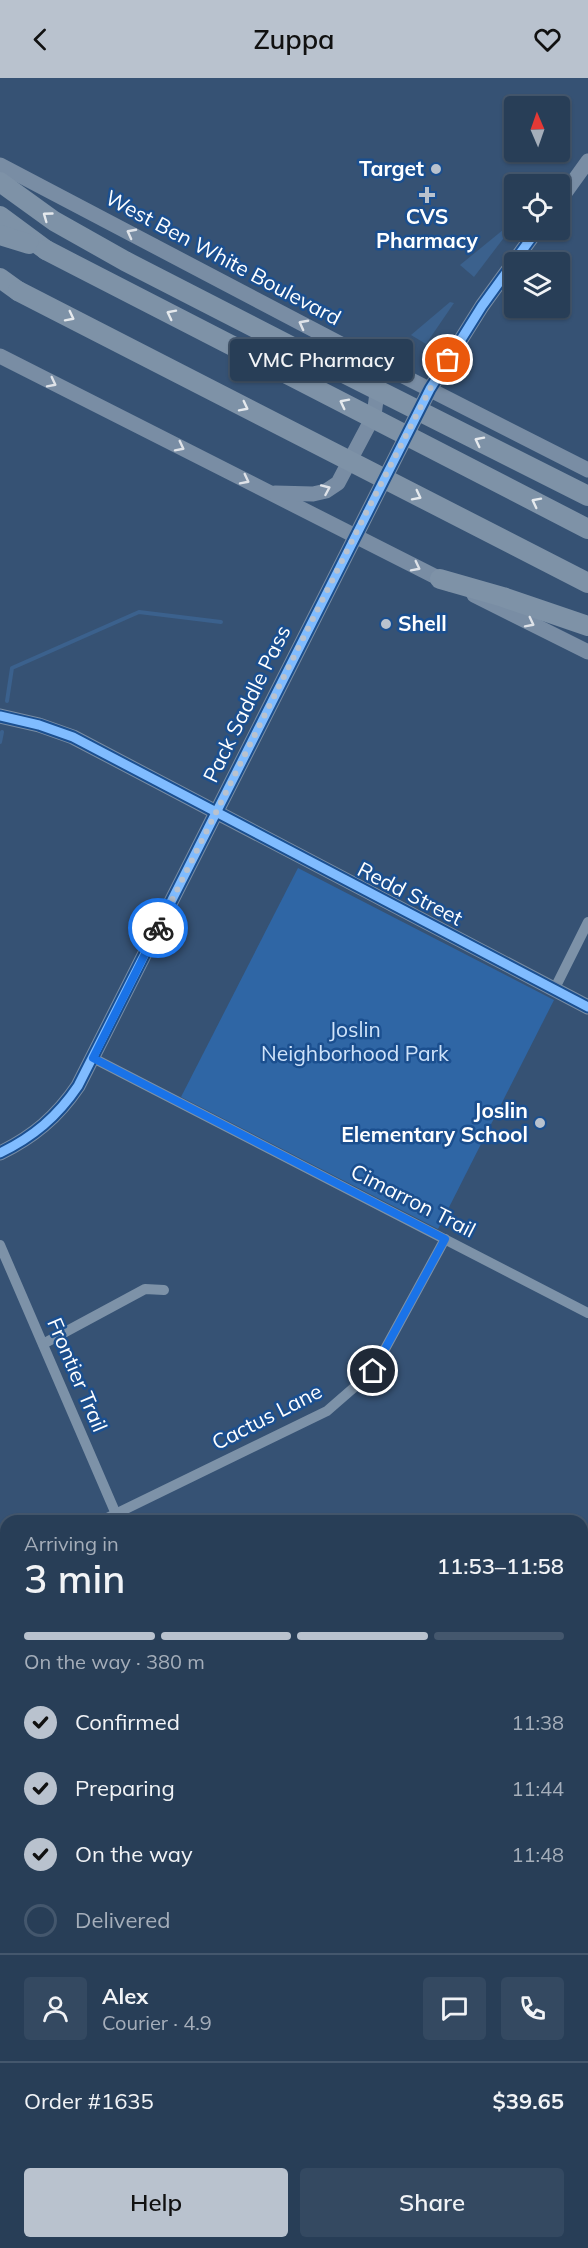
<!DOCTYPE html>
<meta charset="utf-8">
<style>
body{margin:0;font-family:Mulish,sans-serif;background:#344961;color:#f1f3f6;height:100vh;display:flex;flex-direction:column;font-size:22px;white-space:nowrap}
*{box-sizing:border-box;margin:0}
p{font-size:20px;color:#a5aeba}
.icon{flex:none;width:33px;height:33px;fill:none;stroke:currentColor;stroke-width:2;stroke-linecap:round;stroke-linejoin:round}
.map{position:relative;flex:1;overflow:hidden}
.sheet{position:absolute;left:0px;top:1437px;width:588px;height:734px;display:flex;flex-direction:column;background:#283e57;border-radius:18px 18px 0 0;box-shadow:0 2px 4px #0004,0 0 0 2px #44576d}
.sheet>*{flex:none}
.needle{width:39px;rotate:358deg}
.fabs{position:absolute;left:504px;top:18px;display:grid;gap:12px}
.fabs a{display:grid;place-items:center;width:66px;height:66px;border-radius:6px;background:#283e57;box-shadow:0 2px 4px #0004,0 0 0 2px #44576d;font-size:30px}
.pin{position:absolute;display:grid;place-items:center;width:51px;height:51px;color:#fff;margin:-26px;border:3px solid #fff;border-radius:50%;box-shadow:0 2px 6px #0007}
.courier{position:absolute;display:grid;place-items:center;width:60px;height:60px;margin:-30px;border:4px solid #1a73e8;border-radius:50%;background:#fff;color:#222;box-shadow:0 2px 8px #0007}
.bubble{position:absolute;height:42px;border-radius:6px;background:#283e57;box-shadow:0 2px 4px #0004,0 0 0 2px #44576d;font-size:20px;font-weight:600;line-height:42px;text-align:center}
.headline em{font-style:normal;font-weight:600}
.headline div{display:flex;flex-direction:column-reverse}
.headline{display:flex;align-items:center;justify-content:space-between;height:102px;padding:0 24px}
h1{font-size:39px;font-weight:600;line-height:45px}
.bar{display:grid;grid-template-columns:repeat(4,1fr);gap:9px 6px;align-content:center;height:72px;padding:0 24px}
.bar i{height:8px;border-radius:4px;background:#44576d}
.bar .current{background:#b9c2ce}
.bar p{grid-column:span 4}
.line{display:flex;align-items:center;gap:15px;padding:0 24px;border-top:2px solid #44576d}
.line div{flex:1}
.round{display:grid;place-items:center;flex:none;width:63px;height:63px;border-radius:6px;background:#344961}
ol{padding:0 24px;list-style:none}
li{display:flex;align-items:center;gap:18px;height:66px}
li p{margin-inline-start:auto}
li .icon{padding:6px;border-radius:50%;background:#b9c2ce;color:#111;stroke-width:4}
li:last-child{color:#a5aeba}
li i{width:33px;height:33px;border:3px solid #44576d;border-radius:50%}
.button{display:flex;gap:12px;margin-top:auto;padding:12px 24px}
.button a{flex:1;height:69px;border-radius:6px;background:#b9c2ce;color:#111;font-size:24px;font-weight:600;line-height:69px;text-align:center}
.button a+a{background:#344961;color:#f1f3f6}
header{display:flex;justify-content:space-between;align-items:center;height:78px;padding:0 24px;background:#b9c2ce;color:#111;font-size:27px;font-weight:600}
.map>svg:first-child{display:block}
.green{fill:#2f66a5}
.water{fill:#3b618d}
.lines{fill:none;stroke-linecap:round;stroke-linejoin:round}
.stream{stroke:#3b618d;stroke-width:4}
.street{stroke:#7d92a8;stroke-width:10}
.secondary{stroke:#798da4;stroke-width:15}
.highway{stroke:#7e92a7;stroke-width:20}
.highway-bridge{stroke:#7e92a7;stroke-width:20}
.cycleway-casing{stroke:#1b4f8f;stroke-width:13}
.cycleway{stroke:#80bcff;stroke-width:9}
.oneway{stroke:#e5e9ed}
.oneway2{stroke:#dee2e8}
.done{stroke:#b9c2ce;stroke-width:6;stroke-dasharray:0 10.8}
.route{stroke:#1a73e8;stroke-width:8}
.poi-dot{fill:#b9c2ce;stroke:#1b4f8f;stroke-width:2}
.labels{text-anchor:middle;stroke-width:5;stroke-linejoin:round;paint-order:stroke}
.poi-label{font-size:21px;font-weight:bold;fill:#fff;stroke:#1b4f8f;text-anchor:end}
.street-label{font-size:21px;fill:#fff;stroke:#1b4f8f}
.park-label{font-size:21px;fill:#cfe3fa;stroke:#1b4f8f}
</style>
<header><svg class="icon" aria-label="back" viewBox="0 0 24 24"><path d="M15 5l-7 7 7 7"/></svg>Zuppa<svg class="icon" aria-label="heart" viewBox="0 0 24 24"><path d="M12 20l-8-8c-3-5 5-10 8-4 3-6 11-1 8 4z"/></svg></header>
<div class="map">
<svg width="588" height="2170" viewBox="0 0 588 2170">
<rect width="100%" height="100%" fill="#365274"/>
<polygon class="green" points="298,790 554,922 438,1151 181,1019"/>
<g class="water">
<polygon points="509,147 512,149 474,199 460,187"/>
<polygon points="450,224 454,225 426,266 411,257"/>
</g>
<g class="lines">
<g class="stream">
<polyline points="7,623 12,590 139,534 221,544"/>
<polyline points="0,664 2,654"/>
</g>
<g class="street">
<polyline points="554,912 588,844"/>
<polyline points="93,980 588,1235"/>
<polyline points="0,1167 119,1443"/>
<polyline points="43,1266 145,1211 164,1212"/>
<polyline points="101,1443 327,1333 373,1293 445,1161"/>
<polyline points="0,1492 6,1489"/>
<polyline points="582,1566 588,1569"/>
<polyline points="0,1630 6,1644"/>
<polyline points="582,1751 588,1754"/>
<polyline points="582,1939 588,1927"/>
<polyline points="582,2063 588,2061"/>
<polyline points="582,2073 588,2093"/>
<polyline points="73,2164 73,2165"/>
<polyline points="436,2164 438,2170"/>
</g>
<g class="secondary">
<polyline points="0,87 356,274 588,392"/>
<polyline points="560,122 588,83"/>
<polyline points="0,278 450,506"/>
<polyline points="275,415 313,416 326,413 338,405 374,337 377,315 373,297 359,278"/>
<polyline points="474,517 588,574"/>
<polyline points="0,638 39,647 73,659 588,929"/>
<path d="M 0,1075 C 33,1059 57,1039 78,1008 L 430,311 L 482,228 L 537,152"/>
<polyline points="582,1522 588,1510"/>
<polyline points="259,2170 262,2164"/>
</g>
<g class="highway">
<polyline points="0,104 54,143 125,183 302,274"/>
<polyline points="0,138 46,172"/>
<polyline points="0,157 29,166"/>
<polyline points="0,200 18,213"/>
<polyline points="440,501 503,519 588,548"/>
</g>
<g class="highway-bridge">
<polyline points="46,172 588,451"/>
<polyline points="18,213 588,505"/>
<polyline points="302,274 588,418"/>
</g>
<g class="cycleway-casing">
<g id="cycleway">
<polyline points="0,638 39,647 73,659 588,929"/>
<path d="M 0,1075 C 33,1059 57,1039 78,1008 L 430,311 L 482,228 L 537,152"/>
</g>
</g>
<use href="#cycleway" class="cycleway"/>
</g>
<defs><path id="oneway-chevron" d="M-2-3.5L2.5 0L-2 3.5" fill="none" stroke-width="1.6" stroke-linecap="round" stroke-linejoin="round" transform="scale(1.5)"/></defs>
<g class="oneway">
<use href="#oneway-chevron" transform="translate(47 138) rotate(-144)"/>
<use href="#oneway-chevron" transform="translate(171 236) rotate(-153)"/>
<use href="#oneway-chevron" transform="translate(70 239) rotate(27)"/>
<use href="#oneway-chevron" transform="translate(344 325) rotate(-153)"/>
<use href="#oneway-chevron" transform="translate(244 329) rotate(27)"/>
<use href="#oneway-chevron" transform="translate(479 363) rotate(-153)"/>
<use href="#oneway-chevron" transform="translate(417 418) rotate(27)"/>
<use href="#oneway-chevron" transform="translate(536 424) rotate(-153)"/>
</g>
<g class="oneway2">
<use href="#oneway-chevron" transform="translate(131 155) rotate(-152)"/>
<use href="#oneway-chevron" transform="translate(303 246) rotate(-152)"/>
<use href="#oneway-chevron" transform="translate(52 305) rotate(27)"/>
<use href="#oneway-chevron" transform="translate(180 369) rotate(27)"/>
<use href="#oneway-chevron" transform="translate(245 402) rotate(27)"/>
<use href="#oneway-chevron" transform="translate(326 411) rotate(-24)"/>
<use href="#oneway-chevron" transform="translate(416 489) rotate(27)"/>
<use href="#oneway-chevron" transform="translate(530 545) rotate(27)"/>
</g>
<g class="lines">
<polyline class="done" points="158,850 365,437 430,311 448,282"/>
<polyline class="route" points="158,850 93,980 445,1161 373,1293"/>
</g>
<g class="poi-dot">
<circle cx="436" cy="91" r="6"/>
<path d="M424 108h6v6h6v6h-6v6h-6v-6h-6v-6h6z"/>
<circle cx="386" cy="546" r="6"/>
<circle cx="540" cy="1045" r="6"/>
</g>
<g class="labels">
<g class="poi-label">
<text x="424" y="98">Target</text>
<text x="427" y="146" text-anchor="middle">CVS<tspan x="427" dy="24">Pharmacy</tspan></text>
<text x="398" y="553" text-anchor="start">Shell</text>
<text x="528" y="1040">Joslin<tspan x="528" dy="24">Elementary School</tspan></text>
</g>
<g class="street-label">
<text transform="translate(223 180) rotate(28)" y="7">West Ben White Boulevard</text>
<text transform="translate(247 626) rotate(-64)" y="7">Pack Saddle Pass</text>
<text transform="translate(410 816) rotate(27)" y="7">Redd Street</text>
<text transform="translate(413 1123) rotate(27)" y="7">Cimarron Trail</text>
<text transform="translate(77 1297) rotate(67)" y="7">Frontier Trail</text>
<text transform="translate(267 1339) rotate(-27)" y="7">Cactus Lane</text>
</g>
<g class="park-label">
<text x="355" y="959">Joslin<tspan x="355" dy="24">Neighborhood Park</tspan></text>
</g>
</g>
</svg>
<div class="fabs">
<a><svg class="needle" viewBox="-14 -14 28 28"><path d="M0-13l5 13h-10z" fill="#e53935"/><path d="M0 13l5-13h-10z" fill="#a5aeba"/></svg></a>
<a><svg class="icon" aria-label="locate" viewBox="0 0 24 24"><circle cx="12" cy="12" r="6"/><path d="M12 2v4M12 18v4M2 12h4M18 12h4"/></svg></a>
<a><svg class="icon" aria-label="layers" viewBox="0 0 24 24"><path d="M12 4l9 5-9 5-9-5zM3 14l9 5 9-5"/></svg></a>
</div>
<div class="pin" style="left:448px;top:282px;background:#ea580c"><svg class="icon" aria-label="bag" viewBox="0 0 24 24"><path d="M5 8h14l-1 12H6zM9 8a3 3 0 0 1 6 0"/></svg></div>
<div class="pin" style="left:373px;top:1293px;background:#1f2937"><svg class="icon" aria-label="home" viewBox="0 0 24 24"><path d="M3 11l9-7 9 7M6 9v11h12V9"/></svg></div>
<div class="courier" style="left:158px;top:850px"><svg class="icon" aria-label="bike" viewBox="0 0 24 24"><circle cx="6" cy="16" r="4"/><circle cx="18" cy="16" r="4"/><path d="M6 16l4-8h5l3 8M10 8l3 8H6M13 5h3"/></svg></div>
<div class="bubble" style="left:230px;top:261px;width:183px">VMC Pharmacy</div>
<section class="sheet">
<div class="headline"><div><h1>3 min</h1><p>Arriving in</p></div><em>11:53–11:58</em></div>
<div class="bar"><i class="current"></i><i class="current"></i><i class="current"></i><i></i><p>On the way · 380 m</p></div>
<ol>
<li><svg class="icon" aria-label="check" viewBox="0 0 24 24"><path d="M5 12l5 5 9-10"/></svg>Confirmed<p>11:38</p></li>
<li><svg class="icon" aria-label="check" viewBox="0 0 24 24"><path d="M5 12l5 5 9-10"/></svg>Preparing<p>11:44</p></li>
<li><svg class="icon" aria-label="check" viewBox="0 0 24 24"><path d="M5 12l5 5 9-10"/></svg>On the way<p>11:48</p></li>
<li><i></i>Delivered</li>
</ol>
<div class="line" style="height:108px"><a class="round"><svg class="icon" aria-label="person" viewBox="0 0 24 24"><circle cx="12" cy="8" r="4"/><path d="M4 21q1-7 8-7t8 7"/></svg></a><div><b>Alex</b><p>Courier · 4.9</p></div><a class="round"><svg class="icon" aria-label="chat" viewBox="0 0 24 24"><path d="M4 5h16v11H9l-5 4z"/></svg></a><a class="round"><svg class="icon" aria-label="phone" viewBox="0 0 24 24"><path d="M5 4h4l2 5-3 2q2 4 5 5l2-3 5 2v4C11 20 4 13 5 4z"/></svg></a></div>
<div class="line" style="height:78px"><div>Order #1635</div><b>$39.65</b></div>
<div class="button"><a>Help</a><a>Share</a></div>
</section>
</div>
